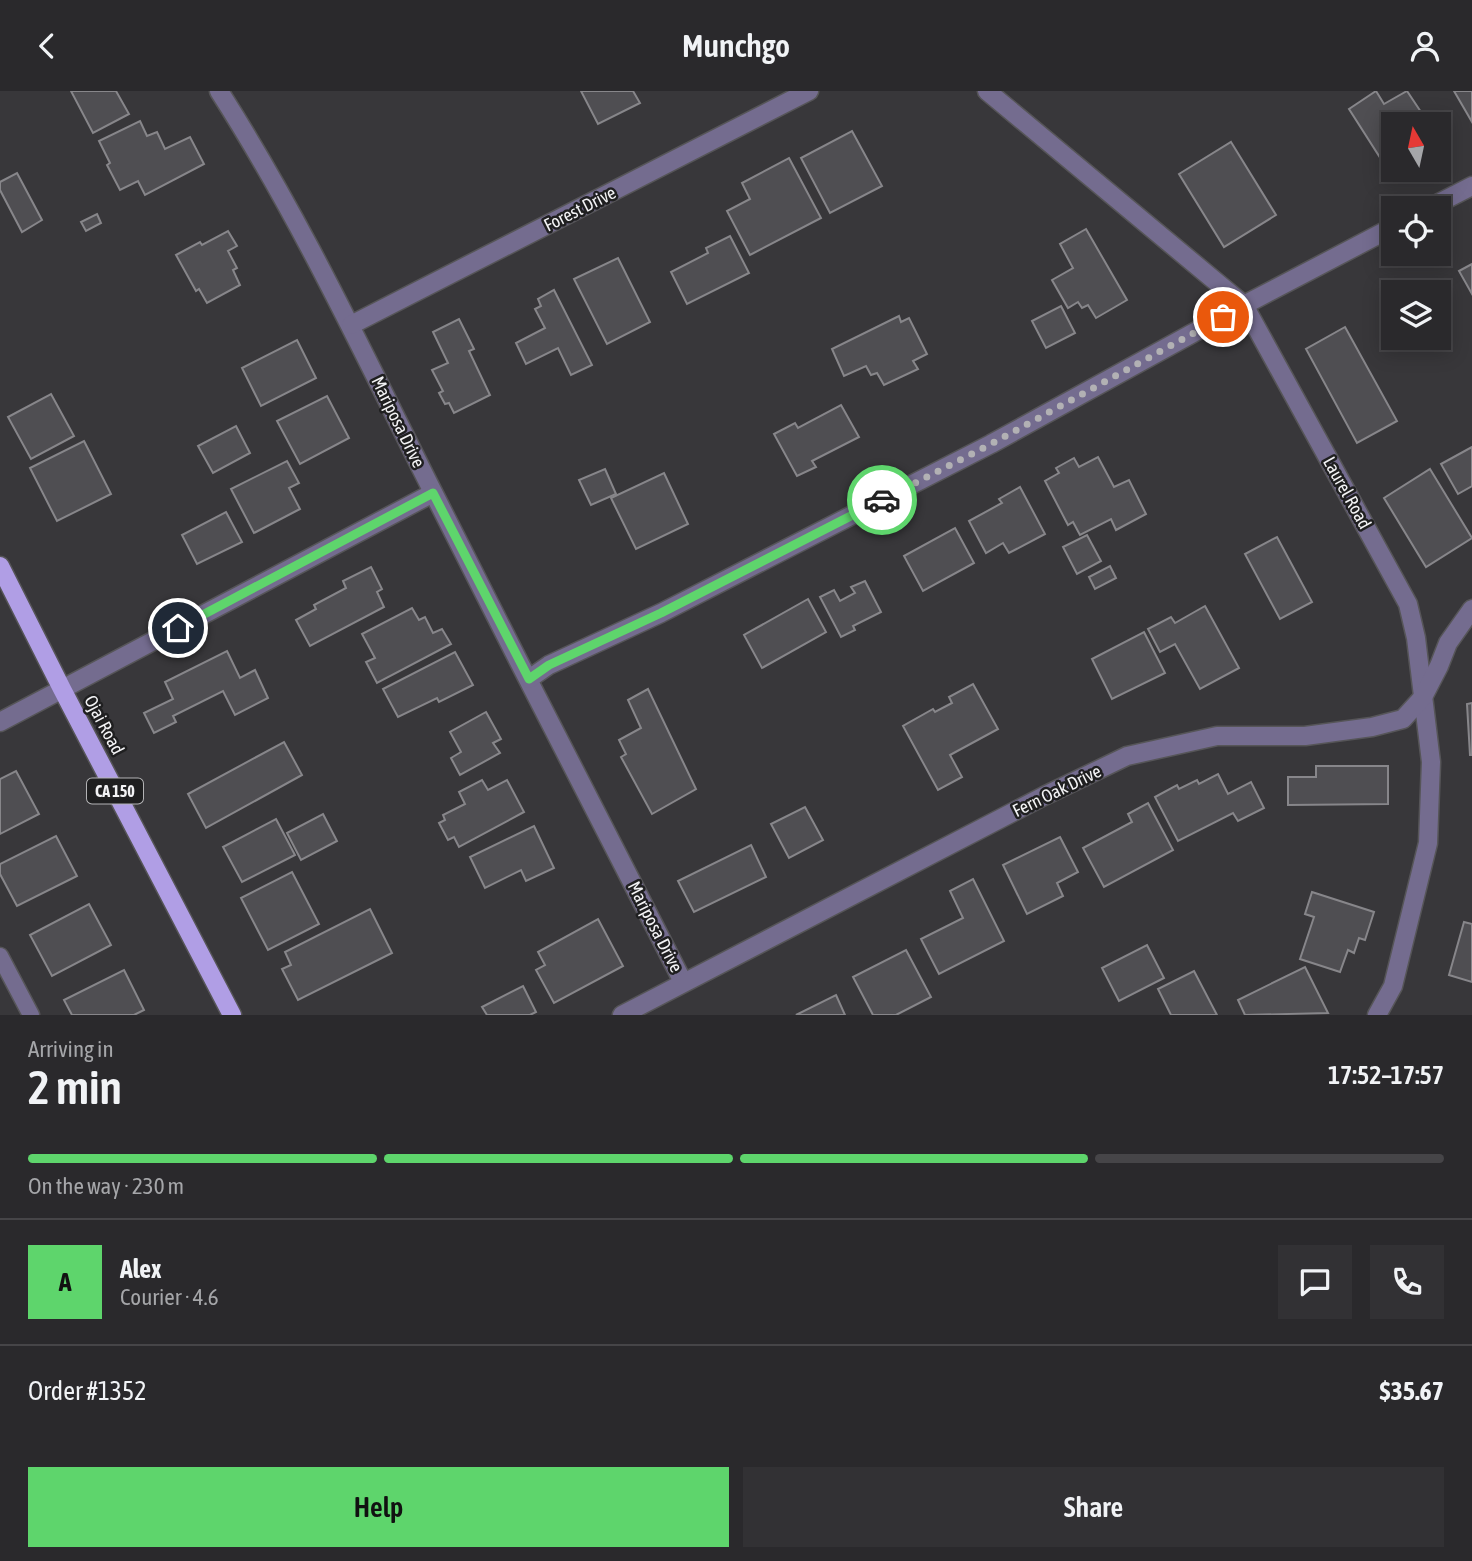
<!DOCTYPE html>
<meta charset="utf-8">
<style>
body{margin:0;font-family:"Asap Condensed",sans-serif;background:#323134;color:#f1f3f6;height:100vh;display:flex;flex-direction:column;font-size:26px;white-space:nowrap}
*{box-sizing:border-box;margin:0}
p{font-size:23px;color:#a5a6a9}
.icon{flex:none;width:38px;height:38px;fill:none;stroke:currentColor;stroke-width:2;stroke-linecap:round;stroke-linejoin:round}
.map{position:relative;height:924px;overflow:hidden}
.drawer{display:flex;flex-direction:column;background:#2a292c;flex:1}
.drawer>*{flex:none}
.needle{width:46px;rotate:351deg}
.buttons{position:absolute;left:1381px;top:21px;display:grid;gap:14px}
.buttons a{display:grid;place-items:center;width:70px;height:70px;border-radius:0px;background:#2a292c;box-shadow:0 4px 18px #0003,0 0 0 2px #464548;font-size:35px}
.pin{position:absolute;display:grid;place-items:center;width:60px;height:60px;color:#fff;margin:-30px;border:4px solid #fff;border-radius:50%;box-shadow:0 2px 7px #0007}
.courier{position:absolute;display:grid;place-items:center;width:70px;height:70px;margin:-35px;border:5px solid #5ed56c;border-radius:50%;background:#fff;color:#222;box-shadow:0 2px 9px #0007}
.overview em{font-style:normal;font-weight:600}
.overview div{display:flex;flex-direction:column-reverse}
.overview{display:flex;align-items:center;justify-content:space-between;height:119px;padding:0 28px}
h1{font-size:46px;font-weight:600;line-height:52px}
.bar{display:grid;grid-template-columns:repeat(4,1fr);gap:10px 7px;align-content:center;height:84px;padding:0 28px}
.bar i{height:9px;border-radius:5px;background:#464548}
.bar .current{background:#5ed56c}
.bar p{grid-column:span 4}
.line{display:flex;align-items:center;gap:18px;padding:0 28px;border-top:2px solid #464548}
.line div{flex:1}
.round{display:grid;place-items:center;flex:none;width:74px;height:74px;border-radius:0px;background:#323134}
.primary-button{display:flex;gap:14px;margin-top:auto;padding:14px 28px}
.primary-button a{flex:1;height:80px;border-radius:0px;background:#5ed56c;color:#111;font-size:28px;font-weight:600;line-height:80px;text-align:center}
.primary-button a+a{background:#323134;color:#f1f3f6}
header{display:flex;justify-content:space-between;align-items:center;height:91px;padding:0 28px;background:#2a292c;font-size:32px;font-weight:600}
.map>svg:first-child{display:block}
.building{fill:#4f4e52;stroke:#87868a;stroke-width:2}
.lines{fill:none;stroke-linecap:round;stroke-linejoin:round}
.service-casing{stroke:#565558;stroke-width:19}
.minor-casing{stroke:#565558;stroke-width:21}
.primary-casing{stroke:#565558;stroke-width:21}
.service{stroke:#746c8f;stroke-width:16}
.minor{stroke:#746c8f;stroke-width:18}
.primary{stroke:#b09ee5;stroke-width:18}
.done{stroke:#b2b1b4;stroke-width:7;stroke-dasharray:0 12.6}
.route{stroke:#5ed56c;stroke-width:9}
.labels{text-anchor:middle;stroke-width:5;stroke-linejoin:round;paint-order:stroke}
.shield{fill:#1f1f20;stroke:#b3b3b5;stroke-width:2}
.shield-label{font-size:16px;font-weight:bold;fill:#f3f3f5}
.street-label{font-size:18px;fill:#f3f3f5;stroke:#1f1f20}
</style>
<header><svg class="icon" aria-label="back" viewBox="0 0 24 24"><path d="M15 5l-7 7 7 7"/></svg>Munchgo<svg class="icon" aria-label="person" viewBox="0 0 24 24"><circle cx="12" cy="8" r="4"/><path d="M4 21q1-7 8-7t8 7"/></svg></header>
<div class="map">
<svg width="1472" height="924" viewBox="0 0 1472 924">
<rect width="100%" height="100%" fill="#38373a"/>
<g class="building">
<polygon points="71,0 116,0 129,23 93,42"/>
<polygon points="581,0 633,0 640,12 598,33"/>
<polygon points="1376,0 1384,13 1407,0 1429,33 1393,33 1393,79 1412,79 1395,90 1349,18"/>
<polygon points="1454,0 1472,0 1472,31"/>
<polygon points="140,30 147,45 157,41 165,58 190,46 204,73 145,104 138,90 120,99 107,74 110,72 99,50"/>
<polygon points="852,40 882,95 830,122 801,67"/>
<polygon points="1231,51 1276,124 1224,156 1179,83"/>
<polygon points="789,67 821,127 750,164 727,120 750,108 742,92"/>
<polygon points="17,82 42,129 22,141 0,99 0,91"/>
<polygon points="97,123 101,132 86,140 81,131"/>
<polygon points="1086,138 1127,209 1096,227 1088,214 1082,217 1078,211 1068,217 1052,189 1073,177 1060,153"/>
<polygon points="228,140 237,155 228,160 237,177 233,179 240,194 207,212 199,198 196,200 176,164 200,151 202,154"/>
<polygon points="730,145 749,182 687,213 671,181 708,162 706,157"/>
<polygon points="618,167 650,231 607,253 574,188"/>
<polygon points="1472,173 1472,203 1459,180"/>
<polygon points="554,199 592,274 571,284 558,257 526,273 516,252 545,237 535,218 541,215 538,208"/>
<polygon points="1061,215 1075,242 1046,257 1032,230"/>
<polygon points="899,225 901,231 909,227 927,263 913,270 918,278 884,294 877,282 871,284 866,275 844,285 832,258"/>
<polygon points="459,228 474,258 469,260 490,304 454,322 449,312 445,313 439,302 443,300 432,279 448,272 433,241"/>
<polygon points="1345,236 1397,330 1357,352 1306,258"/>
<polygon points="297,249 316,287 261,315 242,277"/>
<polygon points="51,303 74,345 31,368 8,326"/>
<polygon points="327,305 349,347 300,373 277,330"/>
<polygon points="841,314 859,346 812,370 816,376 797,385 774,343 795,332 798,337"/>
<polygon points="236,335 250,362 213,382 198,355"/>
<polygon points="84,350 111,403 57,430 30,377"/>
<polygon points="1472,356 1472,395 1458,403 1441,373"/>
<polygon points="1098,366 1114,396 1129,389 1146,423 1116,439 1111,428 1080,444 1073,431 1068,434 1045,390 1059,382 1056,377 1074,367 1079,376"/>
<polygon points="287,370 299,392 289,397 300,418 254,442 231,398"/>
<polygon points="605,378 616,403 591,414 579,389"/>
<polygon points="1430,378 1472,447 1426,476 1384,407"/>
<polygon points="664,382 688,433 636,458 611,407"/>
<polygon points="1020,396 1045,443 1009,462 1003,452 986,462 969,430 1002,412 999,408"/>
<polygon points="226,421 242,451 197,473 182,444"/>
<polygon points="955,437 974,472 923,500 904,465"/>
<polygon points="1087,444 1101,470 1077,483 1063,456"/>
<polygon points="1277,446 1312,511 1280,528 1245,463"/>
<polygon points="1110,475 1116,487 1095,498 1089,486"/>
<polygon points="371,476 382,498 377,501 384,516 310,555 296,529 316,518 314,514 346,497 343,490"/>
<polygon points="865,490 881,521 853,535 855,539 841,546 820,506 834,499 840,510 855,502 851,496"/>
<polygon points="808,508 826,541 762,577 744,544"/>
<polygon points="1205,515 1239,577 1200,598 1175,553 1160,561 1148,538 1171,526 1175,532"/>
<polygon points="412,517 419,529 425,526 433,542 442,538 451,553 377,592 366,571 375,567 362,543"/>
<polygon points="1144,541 1165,582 1112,608 1092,568"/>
<polygon points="227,560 240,587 255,579 268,607 235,624 223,600 173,625 176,631 154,642 144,622 173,608 165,591"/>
<polygon points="455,561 473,594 439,611 437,607 398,626 383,598"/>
<polygon points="973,593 998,638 950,664 962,686 938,699 903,635 933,618 935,621 952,612 949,606"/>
<polygon points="648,598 696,698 652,723 621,666 626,663 619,649 641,637 628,609"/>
<polygon points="1472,612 1472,664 1470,664 1467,613"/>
<polygon points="486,621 501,648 493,652 500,662 460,684 451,667 461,661 450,641"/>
<polygon points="284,651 302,684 206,737 188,703"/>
<polygon points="1316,675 1388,675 1388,713 1288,714 1288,686 1316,686"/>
<polygon points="16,680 39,723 0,743 0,688"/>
<polygon points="1218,683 1228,703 1251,691 1264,717 1238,730 1233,722 1178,750 1155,706 1177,694 1179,698 1197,689 1199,693"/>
<polygon points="482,689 488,699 507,689 524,721 459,756 454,746 448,749 439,732 445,729 443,724 465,713 459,701"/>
<polygon points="1148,712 1173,759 1104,796 1083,757 1132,731 1128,723"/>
<polygon points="805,716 823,749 789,767 771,733"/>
<polygon points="323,723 337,750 301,769 287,742"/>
<polygon points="276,728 295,764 242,791 223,756"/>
<polygon points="534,735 554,777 526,790 521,779 485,797 470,766"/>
<polygon points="56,745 77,785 17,815 0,783 0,773"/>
<polygon points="1060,746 1078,781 1057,792 1063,805 1027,823 1003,774"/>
<polygon points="751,754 766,786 694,821 678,790"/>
<polygon points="292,781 319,833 268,859 241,807"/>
<polygon points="973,788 1004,850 939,883 921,848 963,827 950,800"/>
<polygon points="1312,801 1374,821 1365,849 1359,847 1354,862 1348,859 1340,881 1300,868 1314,826 1305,823"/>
<polygon points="89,813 111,854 52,885 30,844"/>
<polygon points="370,818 392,862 298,909 282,878 291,874 285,861"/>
<polygon points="598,828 623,875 554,912 536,879 545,874 538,861"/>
<polygon points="1464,831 1472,833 1472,891 1449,884"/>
<polygon points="1147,854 1164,887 1119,910 1102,877"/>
<polygon points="906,859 931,906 896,924 873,924 853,886"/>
<polygon points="1305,876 1328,922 1245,924 1238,909"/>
<polygon points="124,879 144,919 134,924 72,924 64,909"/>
<polygon points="1194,880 1217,924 1171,924 1158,898"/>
<polygon points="523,895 536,921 530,924 487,924 482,916"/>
<polygon points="836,904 845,924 796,924"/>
</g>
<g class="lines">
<g class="service-casing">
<polyline id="service" points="0,865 31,924"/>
</g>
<g class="minor-casing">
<g id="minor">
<path d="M 219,0 C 301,128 365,266 433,401 C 515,565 600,728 683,891"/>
<polyline points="987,0 1244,214 1408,513 1416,547 1431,671 1428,752 1393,895 1377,924"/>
<polyline points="1429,117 1472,95"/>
<polyline points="351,234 809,0"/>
<polyline points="529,588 549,574 661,522 991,353 1244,214 1393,136"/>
<polyline points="0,631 433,402"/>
<polyline points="622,924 1044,705 1127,665 1217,645 1305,645 1372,636 1403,628 1423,606 1439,575 1448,552 1472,518"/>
</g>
</g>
<g class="primary-casing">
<polyline id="primary" points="0,475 62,598 232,924"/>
</g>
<use href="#service" class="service"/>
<use href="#minor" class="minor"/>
<use href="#primary" class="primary"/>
</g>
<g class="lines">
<polyline class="done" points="882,409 991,353 1223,226"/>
<polyline class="route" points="178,537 433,402 529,588 549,574 661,522 882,409"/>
</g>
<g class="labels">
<rect class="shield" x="87" y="687.5" width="56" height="25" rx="5"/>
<g class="shield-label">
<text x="115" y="706">CA 150</text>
</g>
<g class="street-label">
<text transform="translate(580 118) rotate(-27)" y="6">Forest Drive</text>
<text transform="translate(398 331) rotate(64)" y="6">Mariposa Drive</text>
<text transform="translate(1347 402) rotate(61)" y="6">Laurel Road</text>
<text transform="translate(104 634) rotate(62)" y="6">Ojai Road</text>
<text transform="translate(1057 700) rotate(-26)" y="6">Fern Oak Drive</text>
<text transform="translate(655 836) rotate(63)" y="6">Mariposa Drive</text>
</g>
</g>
</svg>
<div class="buttons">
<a><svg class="needle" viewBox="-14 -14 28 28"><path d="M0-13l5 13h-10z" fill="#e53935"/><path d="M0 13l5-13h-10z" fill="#a5a6a9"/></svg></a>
<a><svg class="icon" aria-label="locate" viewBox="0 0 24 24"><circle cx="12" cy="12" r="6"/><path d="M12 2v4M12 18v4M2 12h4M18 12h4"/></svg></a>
<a><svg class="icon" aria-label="layers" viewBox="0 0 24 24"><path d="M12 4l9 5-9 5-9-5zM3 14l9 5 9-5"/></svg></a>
</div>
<div class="pin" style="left:1223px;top:226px;background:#ea580c"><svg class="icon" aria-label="bag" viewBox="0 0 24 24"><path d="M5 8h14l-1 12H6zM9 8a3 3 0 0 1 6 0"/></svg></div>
<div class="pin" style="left:178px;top:537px;background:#1f2937"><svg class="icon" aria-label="home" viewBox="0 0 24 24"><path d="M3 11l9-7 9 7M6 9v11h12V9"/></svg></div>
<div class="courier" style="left:882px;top:409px"><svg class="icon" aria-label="car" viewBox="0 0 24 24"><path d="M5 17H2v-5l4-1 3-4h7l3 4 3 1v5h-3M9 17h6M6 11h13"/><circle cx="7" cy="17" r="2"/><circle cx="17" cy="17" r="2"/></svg></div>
</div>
<section class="drawer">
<div class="overview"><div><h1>2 min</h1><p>Arriving in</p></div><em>17:52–17:57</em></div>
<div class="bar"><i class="current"></i><i class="current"></i><i class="current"></i><i></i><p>On the way · 230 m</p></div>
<div class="line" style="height:126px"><b class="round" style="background:#5ed56c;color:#111">A</b><div><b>Alex</b><p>Courier · 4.6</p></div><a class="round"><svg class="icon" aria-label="chat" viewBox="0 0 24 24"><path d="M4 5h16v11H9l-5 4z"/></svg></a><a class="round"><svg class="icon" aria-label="phone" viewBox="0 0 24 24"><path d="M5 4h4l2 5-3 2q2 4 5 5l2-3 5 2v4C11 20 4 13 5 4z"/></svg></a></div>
<div class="line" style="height:91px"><div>Order #1352</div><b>$35.67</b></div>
<div class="primary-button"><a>Help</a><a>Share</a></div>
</section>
